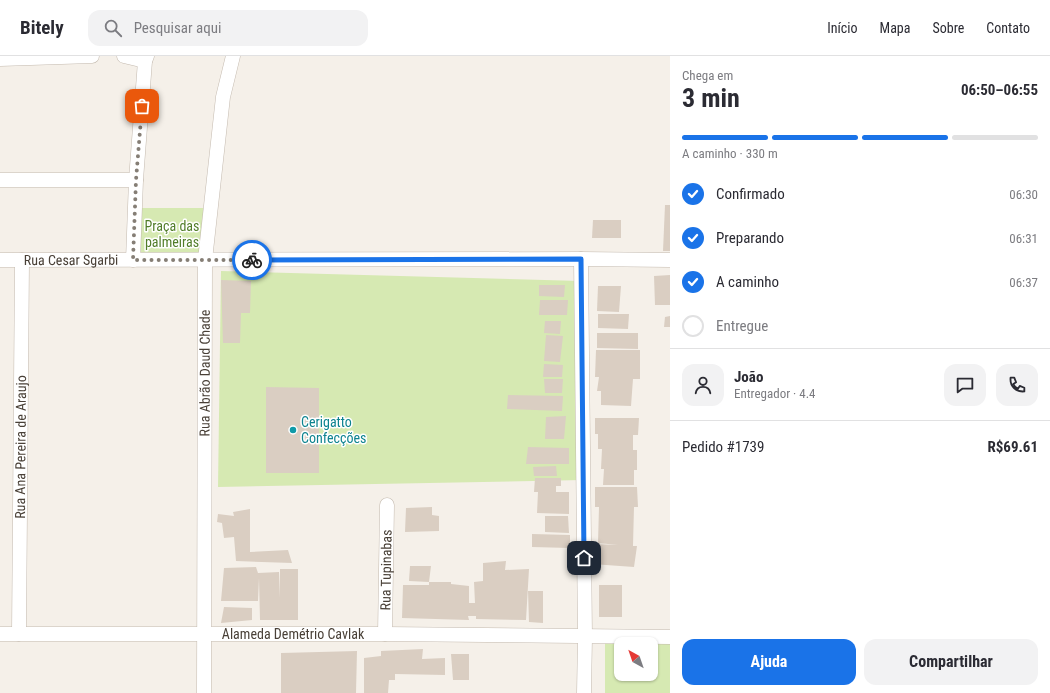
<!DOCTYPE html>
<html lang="pt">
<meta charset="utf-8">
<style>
body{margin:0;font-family:"Roboto Condensed",sans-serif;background:#f2f2f3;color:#2b2b33;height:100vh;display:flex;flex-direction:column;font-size:15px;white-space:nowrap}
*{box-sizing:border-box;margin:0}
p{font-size:13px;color:#7c7c81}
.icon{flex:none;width:22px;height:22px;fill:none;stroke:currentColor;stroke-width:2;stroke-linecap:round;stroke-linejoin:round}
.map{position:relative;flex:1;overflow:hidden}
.side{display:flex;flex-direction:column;background:#fff;width:380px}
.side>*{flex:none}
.needle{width:26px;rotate:320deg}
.fabs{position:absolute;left:614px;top:581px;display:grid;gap:8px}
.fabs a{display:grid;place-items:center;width:44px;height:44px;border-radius:8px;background:#fff;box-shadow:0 1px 3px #0004;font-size:20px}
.pin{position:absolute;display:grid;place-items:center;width:34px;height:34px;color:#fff;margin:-17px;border-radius:8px;box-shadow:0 2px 6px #0006}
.courier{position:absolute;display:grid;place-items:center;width:40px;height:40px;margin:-20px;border:3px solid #1a73e8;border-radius:50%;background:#fff;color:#222;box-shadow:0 1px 5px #0007}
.head em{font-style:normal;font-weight:700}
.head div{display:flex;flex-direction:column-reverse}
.head{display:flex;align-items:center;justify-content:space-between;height:68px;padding:0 12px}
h1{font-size:26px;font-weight:700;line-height:30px}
.bar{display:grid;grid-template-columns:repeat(4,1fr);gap:6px 4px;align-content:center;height:48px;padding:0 12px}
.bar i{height:5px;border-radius:3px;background:#e1e1e2}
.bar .active{background:#1a73e8}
.bar p{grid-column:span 4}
.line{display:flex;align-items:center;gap:10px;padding:0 12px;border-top:1px solid #e1e1e2}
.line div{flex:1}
.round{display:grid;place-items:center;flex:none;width:42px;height:42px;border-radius:12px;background:#f2f2f3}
ol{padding:0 12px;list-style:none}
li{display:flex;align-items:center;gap:12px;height:44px}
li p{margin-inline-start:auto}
li .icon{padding:4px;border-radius:50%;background:#1a73e8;color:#fff;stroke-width:4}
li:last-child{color:#7c7c81}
li i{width:22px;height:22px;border:2px solid #e1e1e2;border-radius:50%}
.action{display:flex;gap:8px;margin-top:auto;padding:8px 12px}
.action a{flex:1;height:46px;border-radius:12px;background:#1a73e8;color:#fff;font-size:16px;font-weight:700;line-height:46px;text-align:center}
.action a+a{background:#f2f2f3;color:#2b2b33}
header{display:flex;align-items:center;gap:24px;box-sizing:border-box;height:56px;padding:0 20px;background:#fff;border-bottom:1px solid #e1e1e2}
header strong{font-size:19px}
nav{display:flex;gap:22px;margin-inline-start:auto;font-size:14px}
.search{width:280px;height:36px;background:#f2f2f3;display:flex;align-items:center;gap:10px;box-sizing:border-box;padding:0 14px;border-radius:12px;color:#7c7c81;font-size:15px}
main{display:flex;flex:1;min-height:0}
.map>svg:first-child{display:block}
.green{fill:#d6e9b2;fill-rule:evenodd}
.building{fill:#dacec2}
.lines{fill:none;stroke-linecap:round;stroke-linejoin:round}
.street-casing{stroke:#c4baaf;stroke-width:15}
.street{stroke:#fff;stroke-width:14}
.done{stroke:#857e75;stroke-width:4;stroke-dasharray:0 7.2}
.route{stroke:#1a73e8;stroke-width:5}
.culture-dot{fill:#0f9aa8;stroke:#fff;stroke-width:1.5}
.labels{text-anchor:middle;stroke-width:3;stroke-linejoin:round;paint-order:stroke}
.park-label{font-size:14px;fill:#517d29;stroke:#fff}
.street-label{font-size:14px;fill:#494037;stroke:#fff}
.culture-label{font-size:14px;fill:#0d838f;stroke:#fff;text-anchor:start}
</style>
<header>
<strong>Bitely</strong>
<div class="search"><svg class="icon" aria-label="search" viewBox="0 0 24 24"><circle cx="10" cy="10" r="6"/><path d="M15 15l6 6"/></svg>Pesquisar aqui</div>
<nav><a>Início</a><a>Mapa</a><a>Sobre</a><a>Contato</a></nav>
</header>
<main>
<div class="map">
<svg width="670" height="637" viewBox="0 0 670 637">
<rect width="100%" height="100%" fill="#f5f0e9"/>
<g class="green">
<polygon points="135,152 211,152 205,204 133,204"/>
<polygon points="221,215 581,225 583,424 218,431"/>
<path d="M 605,578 L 670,578 L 670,637 L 605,637 ZM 621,588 L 651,588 L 651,618 L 621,618 Z"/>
</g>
<g class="building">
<polygon points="665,149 670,149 670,195 663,195"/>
<polygon points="593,164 621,164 621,182 592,182"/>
<polygon points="670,219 670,249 655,249 654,220"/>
<polygon points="221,224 251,225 250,257 241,257 240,287 223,287"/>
<polygon points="539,229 565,229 564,241 539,240"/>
<polygon points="598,230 621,230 619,256 597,255"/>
<polygon points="540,244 568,244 567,259 539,259"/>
<polygon points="598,258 629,258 628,273 598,272"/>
<polygon points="670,260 670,271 664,271 665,261"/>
<polygon points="545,265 561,265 560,278 544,277"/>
<polygon points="597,277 638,277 638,293 597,292"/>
<polygon points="546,279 563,280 560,306 544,305"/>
<polygon points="596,294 640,294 640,323 633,323 631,350 601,349 601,335 597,335 599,321 595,321"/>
<polygon points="544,308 563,309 562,321 543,321"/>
<polygon points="544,323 563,323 562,337 545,337"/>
<polygon points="266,331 319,332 319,417 266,417"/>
<polygon points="508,339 563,340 562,355 507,353"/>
<polygon points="566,360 564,383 545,383 546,361"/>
<polygon points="595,362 639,362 638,379 633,379 633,394 637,394 637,414 634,414 634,429 603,429 604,413 601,413 602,393 598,393 598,378 595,378"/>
<polygon points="528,391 569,392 569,408 526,408"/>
<polygon points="556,410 557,420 534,420 533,411"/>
<polygon points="535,422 561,422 561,430 556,430 556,436 569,436 569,458 537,457 538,436 534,436"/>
<polygon points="595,431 637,431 638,451 634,451 633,490 637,490 634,511 592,508 593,488 618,489 598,487 599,451 595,451"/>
<polygon points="432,451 432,459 439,460 439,475 405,476 406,452"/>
<polygon points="250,453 250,496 288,494 292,507 236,505 234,481 224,482 222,467 217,466 218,458 234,460 233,456"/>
<polygon points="545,460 568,460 569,477 545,476"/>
<polygon points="532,478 570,479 570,492 532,491"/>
<polygon points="506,505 505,514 529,513 526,564 476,563 476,560 468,560 469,564 402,562 403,529 429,529 429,526 451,526 451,528 469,530 469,547 475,547 474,526 483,525 483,507"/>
<polygon points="410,510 431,510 429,526 409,525"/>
<polygon points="256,511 258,517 279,516 280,542 280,513 298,513 298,564 260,564 259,522 258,545 221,545 224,512"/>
<rect x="599" y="529" width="23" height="32"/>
<polygon points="528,535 543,535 543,567 529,566"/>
<polygon points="224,551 252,552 252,564 221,567"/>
<polygon points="423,593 422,603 445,602 445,619 395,618 395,624 389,624 388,637 364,637 364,602 381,600 381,595"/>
<polygon points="357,595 356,637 281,637 281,597"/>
<polygon points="451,598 469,598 469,624 453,624"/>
</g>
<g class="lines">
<g class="street-casing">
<g id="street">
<polyline points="124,0 145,5"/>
<polyline points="0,3 92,0"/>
<polyline points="0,124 136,124"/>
<polyline points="581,203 585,581 584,637"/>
<path id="s1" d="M 0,204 L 581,203 L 670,204"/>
<polyline points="133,204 136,124 145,5 147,0"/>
<path id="s2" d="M 0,578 L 385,578 L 670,581"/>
<path id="s3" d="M 19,578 L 22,204"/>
<path id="s4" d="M 385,578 L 387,449"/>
<path id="s5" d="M 204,637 L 205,204 L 223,41 L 233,0"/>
</g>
</g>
<use href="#street" class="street"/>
</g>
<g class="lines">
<polyline class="done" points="142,50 136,124 133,204 252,204"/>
<polyline class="route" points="252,204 581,203 584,502"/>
</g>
<circle class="culture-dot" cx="293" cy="374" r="4"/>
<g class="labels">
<g class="park-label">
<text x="172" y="175">Praça das<tspan x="172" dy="16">palmeiras</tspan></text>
</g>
<g class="street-label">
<text dy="5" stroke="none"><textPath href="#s1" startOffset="71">Rua Cesar Sgarbi</textPath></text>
<text dy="5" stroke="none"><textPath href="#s5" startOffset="320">Rua Abrão Daud Chade</textPath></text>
<text dy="5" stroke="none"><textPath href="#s3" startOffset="187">Rua Ana Pereira de Araujo</textPath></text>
<text dy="5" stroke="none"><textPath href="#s4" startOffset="64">Rua Tupinabas</textPath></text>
<text dy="5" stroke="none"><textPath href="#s2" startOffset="293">Alameda Demétrio Cavlak</textPath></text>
</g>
<g class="culture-label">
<text x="301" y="371">Cerigatto<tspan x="301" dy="16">Confecções</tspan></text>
</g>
</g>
</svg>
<div class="fabs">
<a><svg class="needle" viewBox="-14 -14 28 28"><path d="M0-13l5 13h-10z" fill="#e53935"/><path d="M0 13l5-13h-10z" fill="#7c7c81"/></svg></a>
</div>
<div class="pin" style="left:142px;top:50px;background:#ea580c"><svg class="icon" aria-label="bag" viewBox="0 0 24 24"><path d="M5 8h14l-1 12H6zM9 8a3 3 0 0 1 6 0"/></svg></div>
<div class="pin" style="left:584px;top:502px;background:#1f2937"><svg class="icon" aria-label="home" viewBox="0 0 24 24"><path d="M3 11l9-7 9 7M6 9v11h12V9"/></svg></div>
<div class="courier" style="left:252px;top:204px"><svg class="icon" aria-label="bike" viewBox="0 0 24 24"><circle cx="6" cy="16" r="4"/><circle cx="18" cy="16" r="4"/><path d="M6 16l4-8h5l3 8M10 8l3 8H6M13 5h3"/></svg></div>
</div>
<section class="side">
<div class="head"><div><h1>3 min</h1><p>Chega em</p></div><em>06:50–06:55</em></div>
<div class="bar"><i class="active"></i><i class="active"></i><i class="active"></i><i></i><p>A caminho · 330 m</p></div>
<ol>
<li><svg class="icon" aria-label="check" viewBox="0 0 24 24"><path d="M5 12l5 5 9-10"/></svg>Confirmado<p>06:30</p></li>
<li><svg class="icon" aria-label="check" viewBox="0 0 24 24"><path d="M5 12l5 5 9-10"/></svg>Preparando<p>06:31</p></li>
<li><svg class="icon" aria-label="check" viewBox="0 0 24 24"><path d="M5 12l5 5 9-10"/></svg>A caminho<p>06:37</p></li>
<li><i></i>Entregue</li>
</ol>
<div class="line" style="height:72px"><a class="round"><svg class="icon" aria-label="person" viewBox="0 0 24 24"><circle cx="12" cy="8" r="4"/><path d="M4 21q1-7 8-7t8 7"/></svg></a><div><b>João</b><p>Entregador · 4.4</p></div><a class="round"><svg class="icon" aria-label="chat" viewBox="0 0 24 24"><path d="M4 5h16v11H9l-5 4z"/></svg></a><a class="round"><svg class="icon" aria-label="phone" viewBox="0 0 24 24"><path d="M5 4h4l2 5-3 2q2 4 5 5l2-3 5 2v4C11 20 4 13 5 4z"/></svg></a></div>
<div class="line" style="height:52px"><div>Pedido #1739</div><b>R$69.61</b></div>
<div class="action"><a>Ajuda</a><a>Compartilhar</a></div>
</section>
</main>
